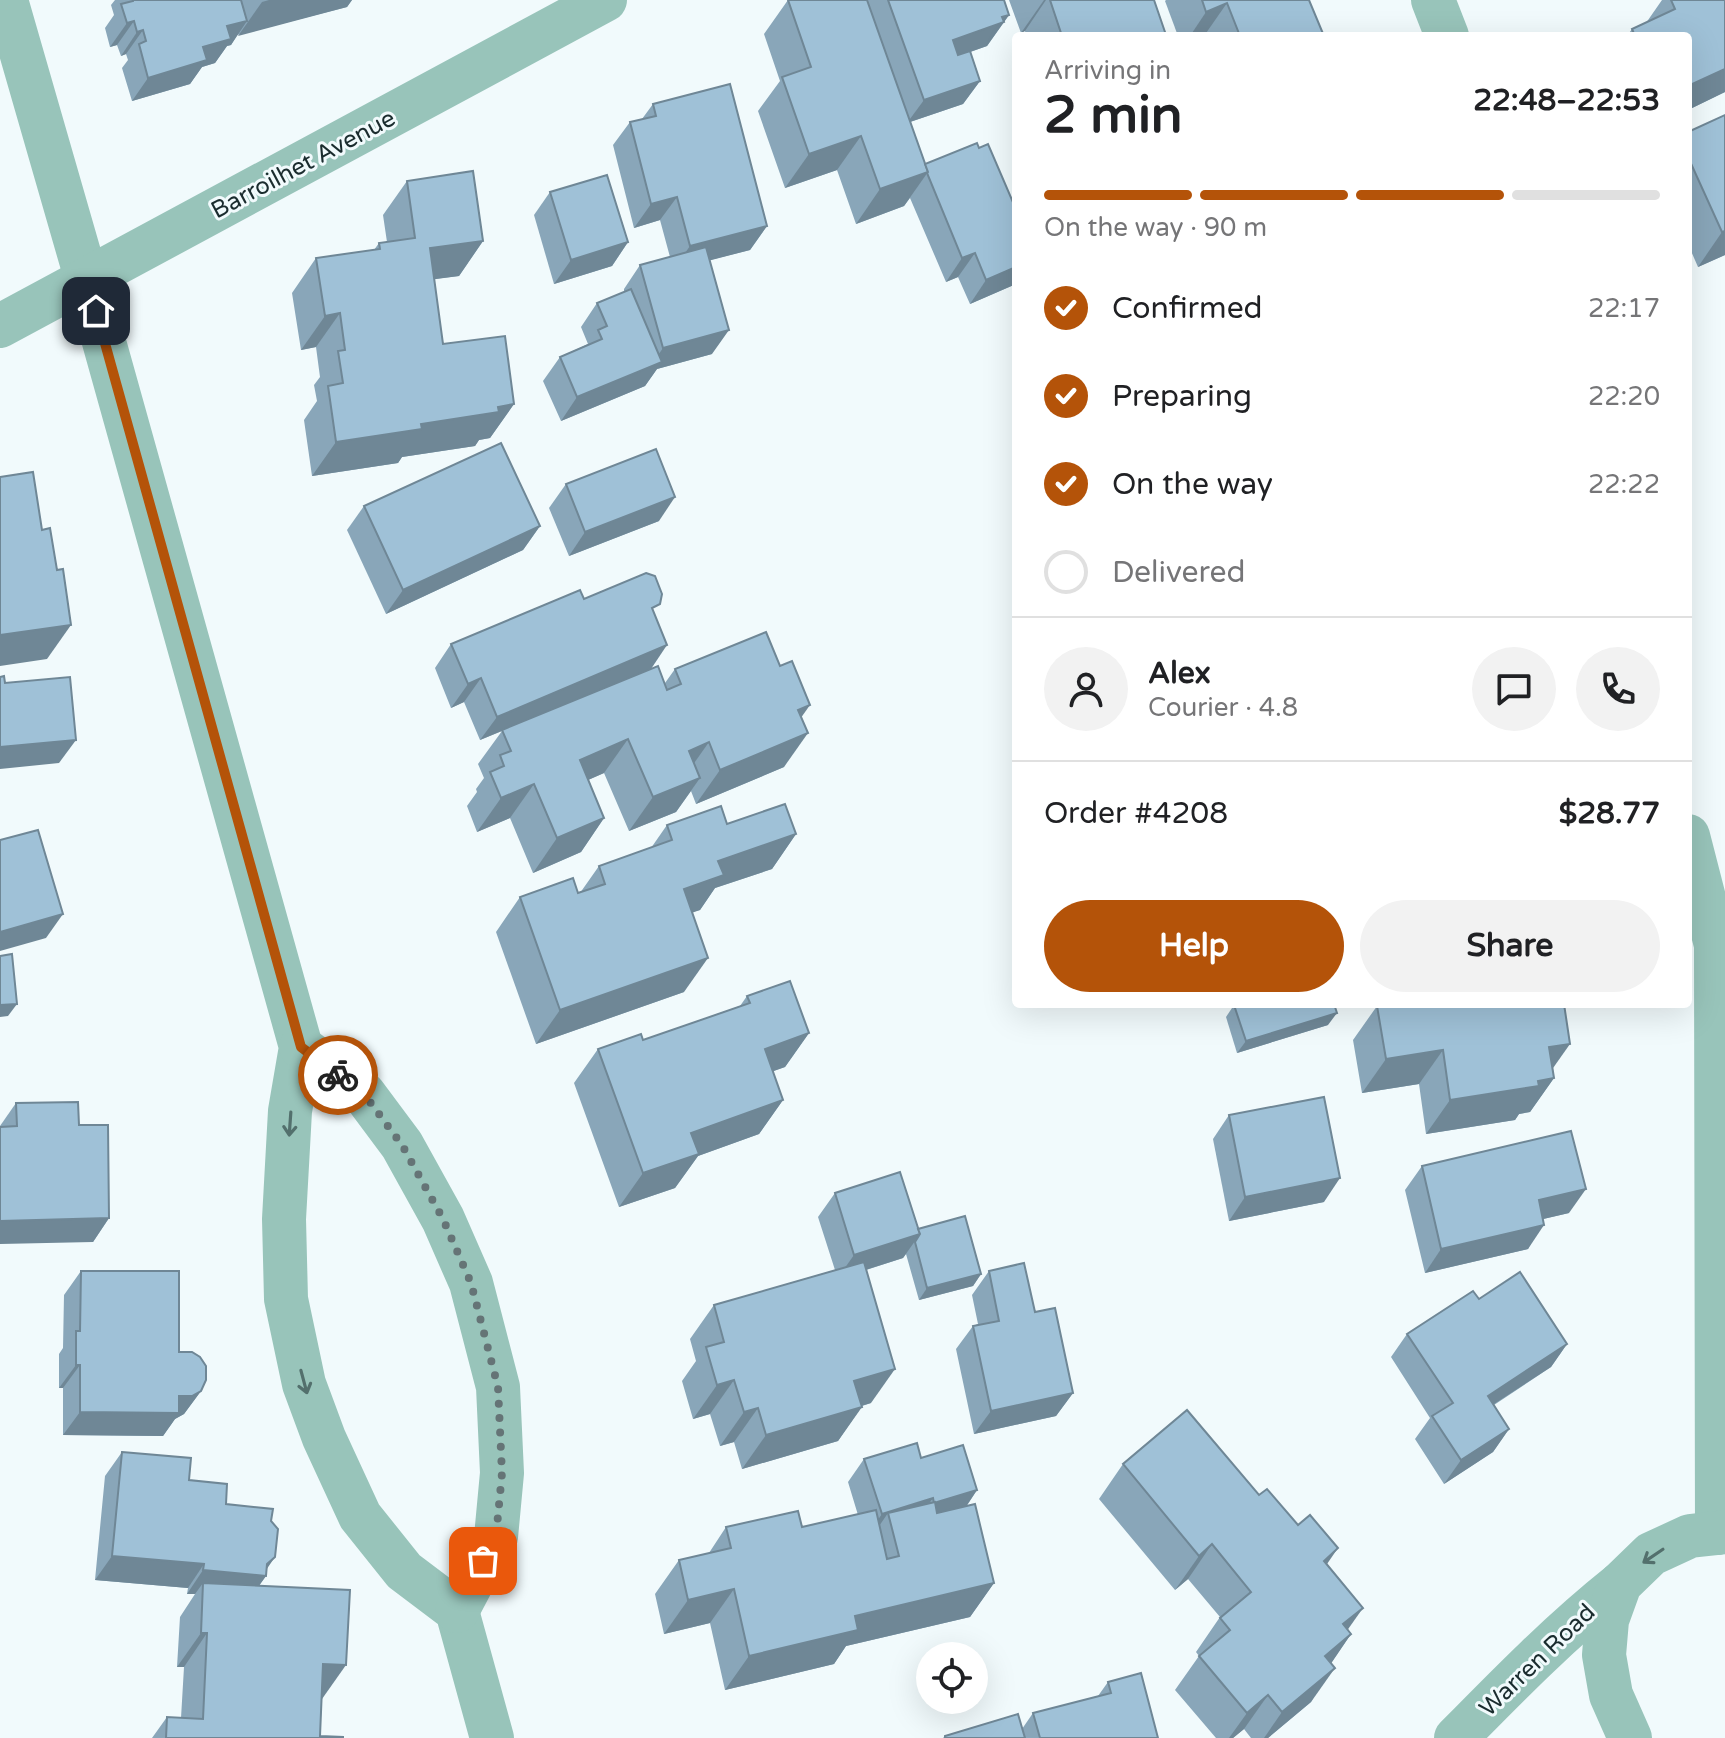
<!DOCTYPE html>
<meta charset="utf-8">
<style>
body{margin:0;font-family:"Varela Round",sans-serif;background:#f2f2f2;color:#202124;height:100vh;display:flex;flex-direction:column;font-size:30px;white-space:nowrap}
*{box-sizing:border-box;margin:0}
p{font-size:26px;color:#757577}
.icon{flex:none;width:44px;height:44px;fill:none;stroke:currentColor;stroke-width:2;stroke-linecap:round;stroke-linejoin:round}
.map{position:relative;flex:1;overflow:hidden}
.panel{position:absolute;left:1012px;top:32px;width:680px;height:976px;display:flex;flex-direction:column;background:#fff;border-radius:8px;box-shadow:0 8px 32px #0002}
.panel>*{flex:none}
.tools{position:absolute;left:916px;top:1642px;display:grid;gap:16px}
.tools a{display:grid;place-items:center;width:72px;height:72px;border-radius:50%;background:#fff;box-shadow:0 8px 32px #0002;font-size:40px}
.pin{position:absolute;display:grid;place-items:center;width:68px;height:68px;color:#fff;margin:-34px;border-radius:16px;box-shadow:0 4px 12px #0006}
.courier{position:absolute;display:grid;place-items:center;width:80px;height:80px;margin:-40px;border:6px solid #b45309;border-radius:50%;background:#fff;color:#222;box-shadow:0 2px 10px #0007}
.summary em{font-style:normal;font-weight:700}
.summary div{display:flex;flex-direction:column-reverse}
.summary{display:flex;align-items:center;justify-content:space-between;height:136px;padding:0 32px}
h1{font-size:52px;font-weight:700;line-height:60px}
.bar{display:grid;grid-template-columns:repeat(4,1fr);gap:12px 8px;align-content:center;height:96px;padding:0 32px}
.bar i{height:10px;border-radius:6px;background:#e0e0e0}
.bar .selected{background:#b45309}
.bar p{grid-column:span 4}
.line{display:flex;align-items:center;gap:20px;padding:0 32px;border-top:2px solid #e0e0e0}
.line div{flex:1}
.round{display:grid;place-items:center;flex:none;width:84px;height:84px;border-radius:42px;background:#f2f2f2}
ol{padding:0 32px;list-style:none}
li{display:flex;align-items:center;gap:24px;height:88px}
li p{margin-inline-start:auto}
li .icon{padding:8px;border-radius:50%;background:#b45309;color:#fff;stroke-width:4}
li:last-child{color:#757577}
li i{width:44px;height:44px;border:4px solid #e0e0e0;border-radius:50%}
.primary-button{display:flex;gap:16px;margin-top:auto;padding:16px 32px}
.primary-button a{flex:1;height:92px;border-radius:48px;background:#b45309;color:#fff;font-size:32px;font-weight:700;line-height:92px;text-align:center}
.primary-button a+a{background:#f2f2f2;color:#202124}
.map>svg:first-child{display:block}
.lines{fill:none;stroke-linecap:round;stroke-linejoin:round}
.street{stroke:#98c4ba;stroke-width:44}
.wall{fill:#89a6b9}
.shaded-wall{fill:#6f8796}
.building{fill:#9fc1d7;stroke:#6f8796;stroke-width:2}
.oneway{stroke:#53706d}
.done{stroke:#657476;stroke-width:8;stroke-dasharray:0 14.4}
.route{stroke:#b45309;stroke-width:10}
.labels{text-anchor:middle;stroke-width:6;stroke-linejoin:round;paint-order:stroke}
.street-label{font-size:24px;fill:#1a2c2e;stroke:#f1fafc}
</style>
<div class="map">
<svg width="1725" height="1738" viewBox="0 0 1725 1738">
<rect width="100%" height="100%" fill="#f1fafc"/>
<g class="lines">
<g class="street">
<polyline points="6,0 87,281 301,1047 290,1111 284,1219 286,1299 304,1384 324,1438 360,1516 404,1571 457,1611 492,1738"/>
<polyline points="1433,0 1447,36"/>
<polyline points="0,326 605,0"/>
<polyline points="1688,836 1716,945 1717,1533"/>
<polyline points="301,1047 364,1094 402,1145 443,1219 471,1283 498,1387 502,1473 496,1537 457,1611"/>
<path d="M 1456,1738 C 1509,1684 1561,1631 1620,1584"/>
<polyline points="1630,1738 1611,1695 1604,1655 1607,1620 1620,1584 1651,1554 1690,1536 1725,1532"/>
</g>
</g>
<g class="wall">
<polygon points="115,0 352,0 347,7 237,35 231,45 227,46 215,63 202,67 190,84 132,101 122,68 128,60 126,54 121,56 117,45 110,47 105,28 114,15 111,5"/>
<polygon points="788,0 1004,0 1009,15 987,46 970,52 980,81 963,104 910,122 925,164 1016,284 970,304 958,277 946,282 910,198 904,206 856,224 837,170 785,188 758,111 780,81 764,34"/>
<polygon points="1009,0 1154,0 1166,35 1026,36 1025,31 1021,33"/>
<polygon points="1166,0 1309,0 1324,36 1178,36 1165,1"/>
<polygon points="1662,0 1725,0 1725,92 1688,110 1688,36 1627,36 1632,29 1646,23"/>
<polygon points="653,104 767,226 750,250 710,260 712,354 657,369 645,386 561,421 543,381 560,357 588,344 581,327 597,303 624,292 624,289 640,265 670,257 660,220 634,228 613,145 630,122 642,119"/>
<polygon points="1725,115 1725,255 1698,267 1688,244 1688,132"/>
<polygon points="407,181 483,241 459,276 434,279 443,344 514,404 490,438 479,440 475,446 402,457 398,463 312,476 304,420 317,401 314,385 320,377 316,347 301,350 292,293 316,258 374,250 379,243 387,242 383,215"/>
<polygon points="550,192 628,242 612,266 554,284 534,215"/>
<polygon points="566,484 659,521 569,556 549,508"/>
<polygon points="364,506 540,526 523,550 386,614 347,530"/>
<polygon points="584,599 654,613 651,669 665,683 675,669 801,718 784,767 696,804 691,791 676,812 629,831 604,773 588,780 604,818 581,852 533,873 510,818 477,832 467,806 477,792 476,789 484,778 478,764 502,731 480,740 464,702 451,708 435,668 451,644"/>
<polygon points="727,824 796,834 772,869 715,888 700,910 692,912 684,992 536,1044 496,932 520,897 580,893 599,866 651,848 667,825"/>
<polygon points="747,996 809,1033 785,1067 773,1071 783,1100 759,1134 698,1156 675,1188 619,1207 574,1083 598,1049 643,1040 740,1006"/>
<polygon points="1234,1005 1328,1025 1237,1053 1226,1017"/>
<polygon points="1377,1006 1553,1068 1554,1078 1530,1112 1519,1114 1515,1120 1426,1134 1419,1084 1362,1093 1353,1040"/>
<polygon points="16,1103 79,1125 109,1218 93,1242 0,1126"/>
<polygon points="1229,1115 1324,1202 1229,1221 1213,1139"/>
<polygon points="1422,1166 1569,1213 1543,1219 1528,1249 1425,1273 1405,1190"/>
<polygon points="835,1193 918,1229 981,1274 973,1286 919,1300 906,1254 903,1258 866,1270 871,1403 862,1406 838,1441 742,1469 734,1442 720,1446 710,1414 693,1419 682,1381 696,1361 690,1339 714,1305 835,1270 818,1217"/>
<polygon points="81,1271 179,1352 201,1391 184,1414 175,1419 163,1436 63,1435 63,1388 59,1388 59,1354 63,1348 64,1295"/>
<polygon points="989,1271 1035,1312 1073,1393 1056,1416 974,1434 956,1349 973,1326 978,1324 972,1295"/>
<polygon points="1479,1299 1567,1344 1551,1367 1494,1405 1509,1429 1493,1452 1444,1484 1415,1439 1430,1418 1391,1357 1407,1334"/>
<polygon points="122,1452 189,1480 226,1504 266,1569 266,1576 259,1585 322,1699 320,1736 343,1738 152,1738 167,1717 181,1718 184,1667 177,1667 180,1617 195,1594 187,1594 188,1588 95,1580 105,1476"/>
<polygon points="921,1458 977,1490 966,1507 994,1583 970,1617 846,1646 834,1664 725,1690 710,1623 664,1634 655,1594 679,1560 709,1553 726,1527 802,1527 858,1515 848,1482 864,1459"/>
<polygon points="1123,1464 1259,1495 1327,1564 1348,1629 1351,1634 1331,1663 1311,1702 1268,1738 1251,1738 1244,1729 1233,1738 1216,1738 1175,1690 1199,1656 1196,1652 1220,1617 1188,1579 1175,1590 1099,1499"/>
<polygon points="1108,1682 1158,1738 943,1738 945,1736 1022,1729 1033,1713 1098,1696"/>
</g>
<g class="shaded-wall">
<polygon points="269,0 352,0 347,7 238,36 262,2"/>
<polygon points="1044,0 1046,0 1025,31 1021,33"/>
<polygon points="1227,3 1204,36 1190,36 1206,12"/>
<polygon points="1009,15 987,46 936,64 953,40 1002,17"/>
<polygon points="134,21 117,45 110,47 127,23"/>
<polygon points="247,21 231,45 227,46 215,63 202,67 190,84 132,101 148,78 203,47 227,26"/>
<polygon points="143,30 126,54 121,56 137,32"/>
<polygon points="1725,69 1725,92 1688,110 1688,86"/>
<polygon points="980,81 963,104 907,123 924,100"/>
<polygon points="861,136 837,170 785,188 809,154"/>
<polygon points="928,172 904,206 856,224 880,189"/>
<polygon points="677,197 660,220 634,228 651,204"/>
<polygon points="767,226 750,250 673,270 690,246"/>
<polygon points="1725,231 1725,255 1698,267 1722,232"/>
<polygon points="483,241 459,276 406,283 430,248"/>
<polygon points="628,242 612,266 554,284 571,260"/>
<polygon points="975,253 958,277 946,282 962,258"/>
<polygon points="1016,267 1016,284 970,304 986,280"/>
<polygon points="340,313 316,347 301,350 325,316"/>
<polygon points="729,330 712,354 657,369 645,386 561,421 577,397 650,367 663,348"/>
<polygon points="514,404 490,438 479,440 475,446 402,457 398,463 312,476 336,442"/>
<polygon points="675,497 659,521 569,556 585,532"/>
<polygon points="540,526 523,550 386,614 403,590"/>
<polygon points="71,625 47,659 0,666 0,635"/>
<polygon points="667,645 651,669 480,740 497,717"/>
<polygon points="481,678 464,702 451,708 468,684"/>
<polygon points="810,705 786,739 798,710"/>
<polygon points="808,733 784,767 696,804 720,770"/>
<polygon points="628,739 604,773 556,794 580,760"/>
<polygon points="76,740 59,763 0,769 0,747"/>
<polygon points="709,742 685,776 689,751"/>
<polygon points="700,778 676,812 629,831 653,797"/>
<polygon points="534,784 510,818 477,832 501,798"/>
<polygon points="604,818 581,852 533,873 557,838"/>
<polygon points="796,834 772,869 715,888 700,910 660,924 684,889 718,861"/>
<polygon points="63,914 46,938 0,951 0,932"/>
<polygon points="708,958 684,992 536,1044 560,1010"/>
<polygon points="17,1004 8,1016 0,1017 0,1005"/>
<polygon points="1337,1013 1328,1025 1237,1053 1246,1041"/>
<polygon points="809,1033 785,1067 741,1083 765,1049"/>
<polygon points="1570,1044 1546,1078 1549,1047"/>
<polygon points="1443,1050 1419,1084 1362,1093 1386,1059"/>
<polygon points="1554,1078 1530,1112 1519,1114 1515,1120 1426,1134 1450,1100"/>
<polygon points="783,1100 759,1134 698,1156 675,1188 619,1207 643,1173 691,1133"/>
<polygon points="1340,1178 1324,1202 1229,1221 1245,1197"/>
<polygon points="1586,1189 1569,1213 1522,1224 1539,1200"/>
<polygon points="109,1218 93,1242 0,1244 0,1221"/>
<polygon points="1544,1225 1528,1249 1425,1273 1441,1249"/>
<polygon points="920,1234 903,1258 837,1279 854,1255"/>
<polygon points="981,1274 973,1286 919,1300 927,1288"/>
<polygon points="1567,1344 1551,1367 1471,1419 1488,1396"/>
<polygon points="76,1365 80,1365 63,1388 59,1388"/>
<polygon points="895,1369 871,1403 830,1415 854,1381"/>
<polygon points="734,1380 710,1414 693,1419 717,1385"/>
<polygon points="201,1391 184,1414 175,1419 163,1436 63,1435 80,1412 179,1396"/>
<polygon points="1073,1393 1056,1416 974,1434 991,1411"/>
<polygon points="862,1407 838,1441 742,1469 766,1435"/>
<polygon points="758,1408 734,1442 720,1446 744,1412"/>
<polygon points="1509,1429 1493,1452 1444,1484 1461,1460"/>
<polygon points="977,1490 961,1514 918,1527 934,1503"/>
<polygon points="933,1498 916,1522 888,1513 873,1535 865,1538 882,1514"/>
<polygon points="1212,1544 1188,1579 1175,1590 1199,1556"/>
<polygon points="1338,1548 1314,1583 1324,1561"/>
<polygon points="112,1556 204,1564 188,1588 95,1580"/>
<polygon points="275,1557 262,1576 266,1576 249,1600 203,1583 195,1594 187,1594 203,1570 267,1564"/>
<polygon points="994,1583 970,1617 846,1646 834,1664 725,1690 749,1656 855,1616"/>
<polygon points="734,1589 710,1623 664,1634 688,1600"/>
<polygon points="1363,1608 1339,1642 1343,1624"/>
<polygon points="201,1633 207,1633 184,1667 177,1667"/>
<polygon points="1351,1634 1328,1668 1325,1656"/>
<polygon points="323,1664 346,1665 322,1699 299,1698"/>
<polygon points="1335,1668 1311,1702 1268,1738 1264,1738 1282,1712"/>
<polygon points="1268,1695 1244,1729 1233,1738 1229,1738 1247,1713"/>
</g>
<g class="building">
<polygon points="133,0 241,0 247,21 227,26 231,39 203,47 207,60 148,78 139,44 146,41 143,30 137,32 134,21 127,23 121,4 133,1"/>
<polygon points="788,0 867,0 928,172 880,189 861,136 809,154 782,77 811,67"/>
<polygon points="888,0 1004,0 1009,15 1002,17 1004,22 953,40 958,55 970,51 980,81 924,100"/>
<polygon points="1050,0 1154,0 1166,35 1062,36"/>
<polygon points="1202,0 1309,0 1324,36 1240,36 1227,3 1206,12"/>
<polygon points="1671,0 1725,0 1725,69 1688,86 1688,36 1635,36 1632,29 1675,9"/>
<polygon points="730,84 767,226 690,246 677,197 651,204 630,122 656,116 653,104"/>
<polygon points="1725,115 1725,231 1722,232 1688,157 1688,132"/>
<polygon points="977,143 979,148 988,144 1015,207 1016,206 1016,267 986,280 975,253 962,258 927,173 928,172 925,164"/>
<polygon points="473,171 483,241 430,248 443,344 505,336 514,404 498,407 499,412 421,424 422,429 336,442 328,386 343,383 338,351 345,350 340,313 325,316 316,258 380,249 379,243 415,238 407,181"/>
<polygon points="607,175 628,242 571,260 550,192"/>
<polygon points="706,247 729,330 663,348 640,265"/>
<polygon points="631,289 662,362 577,397 560,357 602,339 598,330 607,326 597,303"/>
<polygon points="501,443 540,526 403,590 364,506"/>
<polygon points="656,449 675,497 585,532 566,484"/>
<polygon points="33,472 42,530 50,528 57,570 63,569 71,625 0,635 0,477"/>
<polygon points="646,573 655,576 662,594 660,604 652,608 667,645 497,717 481,678 468,684 451,644 580,590 584,599"/>
<polygon points="766,632 780,666 792,661 810,705 798,710 808,733 720,770 709,742 689,751 700,778 653,797 628,739 580,760 604,818 557,838 534,784 501,798 490,772 504,766 500,755 511,751 502,730 658,666 667,690 681,684 675,669"/>
<polygon points="4,676 5,683 70,677 76,740 0,747 0,677"/>
<polygon points="785,804 796,834 718,861 724,875 684,889 708,958 560,1010 520,897 573,878 578,893 605,884 599,866 672,840 667,825 721,806 727,824"/>
<polygon points="38,830 63,914 0,932 0,840"/>
<polygon points="12,954 17,1004 0,1005 0,956"/>
<polygon points="790,981 809,1033 765,1049 783,1100 691,1133 699,1154 643,1173 598,1049 641,1034 643,1040 750,1003 747,996"/>
<polygon points="1236,1004 1334,1004 1337,1013 1246,1041 1234,1005"/>
<polygon points="1388,1004 1564,1004 1570,1044 1549,1047 1554,1078 1538,1081 1539,1086 1450,1100 1443,1050 1386,1059 1377,1006"/>
<polygon points="1324,1097 1340,1178 1245,1197 1229,1115"/>
<polygon points="78,1102 79,1125 108,1125 109,1218 0,1221 0,1127 17,1126 16,1103"/>
<polygon points="1571,1131 1586,1189 1539,1200 1544,1225 1441,1249 1422,1166"/>
<polygon points="900,1172 920,1234 854,1255 835,1193"/>
<polygon points="965,1216 981,1274 927,1288 915,1242 920,1234 918,1229"/>
<polygon points="864,1262 895,1369 854,1381 862,1407 766,1435 758,1408 744,1412 734,1380 717,1385 706,1347 724,1342 714,1305"/>
<polygon points="1024,1263 1035,1312 1055,1308 1073,1393 991,1411 973,1326 999,1321 989,1271"/>
<polygon points="81,1271 179,1271 179,1352 192,1352 200,1357 206,1366 206,1380 201,1391 192,1396 179,1396 179,1413 80,1412 80,1365 76,1365 76,1331 80,1331"/>
<polygon points="1520,1272 1567,1344 1488,1396 1509,1429 1461,1460 1432,1416 1453,1403 1407,1334 1473,1291 1479,1299"/>
<polygon points="1187,1410 1259,1495 1267,1489 1298,1525 1310,1515 1338,1548 1324,1561 1363,1608 1343,1624 1351,1634 1325,1656 1335,1668 1282,1712 1268,1695 1247,1713 1199,1656 1230,1630 1220,1618 1251,1592 1212,1544 1199,1556 1123,1464"/>
<polygon points="917,1443 921,1458 963,1445 977,1490 934,1503 933,1498 882,1514 864,1459"/>
<polygon points="122,1452 191,1458 189,1480 227,1484 226,1504 273,1509 271,1521 278,1529 275,1557 267,1564 266,1576 203,1570 204,1564 112,1556"/>
<polygon points="935,1502 937,1513 975,1504 994,1583 855,1616 858,1630 749,1656 734,1589 688,1600 679,1560 731,1548 726,1527 798,1511 802,1527 876,1510 887,1559 899,1556 888,1513"/>
<polygon points="203,1583 350,1590 346,1665 323,1664 320,1736 343,1737 343,1738 166,1738 167,1717 203,1719 207,1633 201,1633"/>
<polygon points="1141,1673 1158,1738 1040,1738 1033,1713 1111,1693 1108,1682"/>
<polygon points="1018,1714 1025,1738 945,1738 945,1736"/>
</g>
<defs><path id="oneway-shaft" d="M-6 0H5M1.5-3L5.5 0L1.5 3" fill="none" stroke-width="1.6" stroke-linecap="round" stroke-linejoin="round" transform="scale(2)"/></defs>
<g class="oneway">
<use href="#oneway-shaft" transform="translate(290 1124) rotate(94)"/>
<use href="#oneway-shaft" transform="translate(304 1382) rotate(75)"/>
<use href="#oneway-shaft" transform="translate(1653 1556) rotate(146)"/>
</g>
<g class="lines">
<polyline class="done" points="338,1075 364,1094 402,1145 443,1219 471,1283 498,1387 502,1473 496,1537 483,1561"/>
<polyline class="route" points="96,311 301,1047 338,1075"/>
</g>
<g class="labels">
<g class="street-label">
<text transform="translate(303 164) rotate(-28)" y="8">Barroilhet Avenue</text>
<text transform="translate(1537 1660) rotate(-44)" y="8">Warren Road</text>
</g>
</g>
</svg>
<div class="tools">
<a><svg class="icon" aria-label="locate" viewBox="0 0 24 24"><circle cx="12" cy="12" r="6"/><path d="M12 2v4M12 18v4M2 12h4M18 12h4"/></svg></a>
</div>
<div class="pin" style="left:483px;top:1561px;background:#ea580c"><svg class="icon" aria-label="bag" viewBox="0 0 24 24"><path d="M5 8h14l-1 12H6zM9 8a3 3 0 0 1 6 0"/></svg></div>
<div class="pin" style="left:96px;top:311px;background:#1f2937"><svg class="icon" aria-label="home" viewBox="0 0 24 24"><path d="M3 11l9-7 9 7M6 9v11h12V9"/></svg></div>
<div class="courier" style="left:338px;top:1075px"><svg class="icon" aria-label="bike" viewBox="0 0 24 24"><circle cx="6" cy="16" r="4"/><circle cx="18" cy="16" r="4"/><path d="M6 16l4-8h5l3 8M10 8l3 8H6M13 5h3"/></svg></div>
<section class="panel">
<div class="summary"><div><h1>2 min</h1><p>Arriving in</p></div><em>22:48–22:53</em></div>
<div class="bar"><i class="selected"></i><i class="selected"></i><i class="selected"></i><i></i><p>On the way · 90 m</p></div>
<ol>
<li><svg class="icon" aria-label="check" viewBox="0 0 24 24"><path d="M5 12l5 5 9-10"/></svg>Confirmed<p>22:17</p></li>
<li><svg class="icon" aria-label="check" viewBox="0 0 24 24"><path d="M5 12l5 5 9-10"/></svg>Preparing<p>22:20</p></li>
<li><svg class="icon" aria-label="check" viewBox="0 0 24 24"><path d="M5 12l5 5 9-10"/></svg>On the way<p>22:22</p></li>
<li><i></i>Delivered</li>
</ol>
<div class="line" style="height:144px"><a class="round"><svg class="icon" aria-label="person" viewBox="0 0 24 24"><circle cx="12" cy="8" r="4"/><path d="M4 21q1-7 8-7t8 7"/></svg></a><div><b>Alex</b><p>Courier · 4.8</p></div><a class="round"><svg class="icon" aria-label="chat" viewBox="0 0 24 24"><path d="M4 5h16v11H9l-5 4z"/></svg></a><a class="round"><svg class="icon" aria-label="phone" viewBox="0 0 24 24"><path d="M5 4h4l2 5-3 2q2 4 5 5l2-3 5 2v4C11 20 4 13 5 4z"/></svg></a></div>
<div class="line" style="height:104px"><div>Order #4208</div><b>$28.77</b></div>
<div class="primary-button"><a>Help</a><a>Share</a></div>
</section>
</div>
